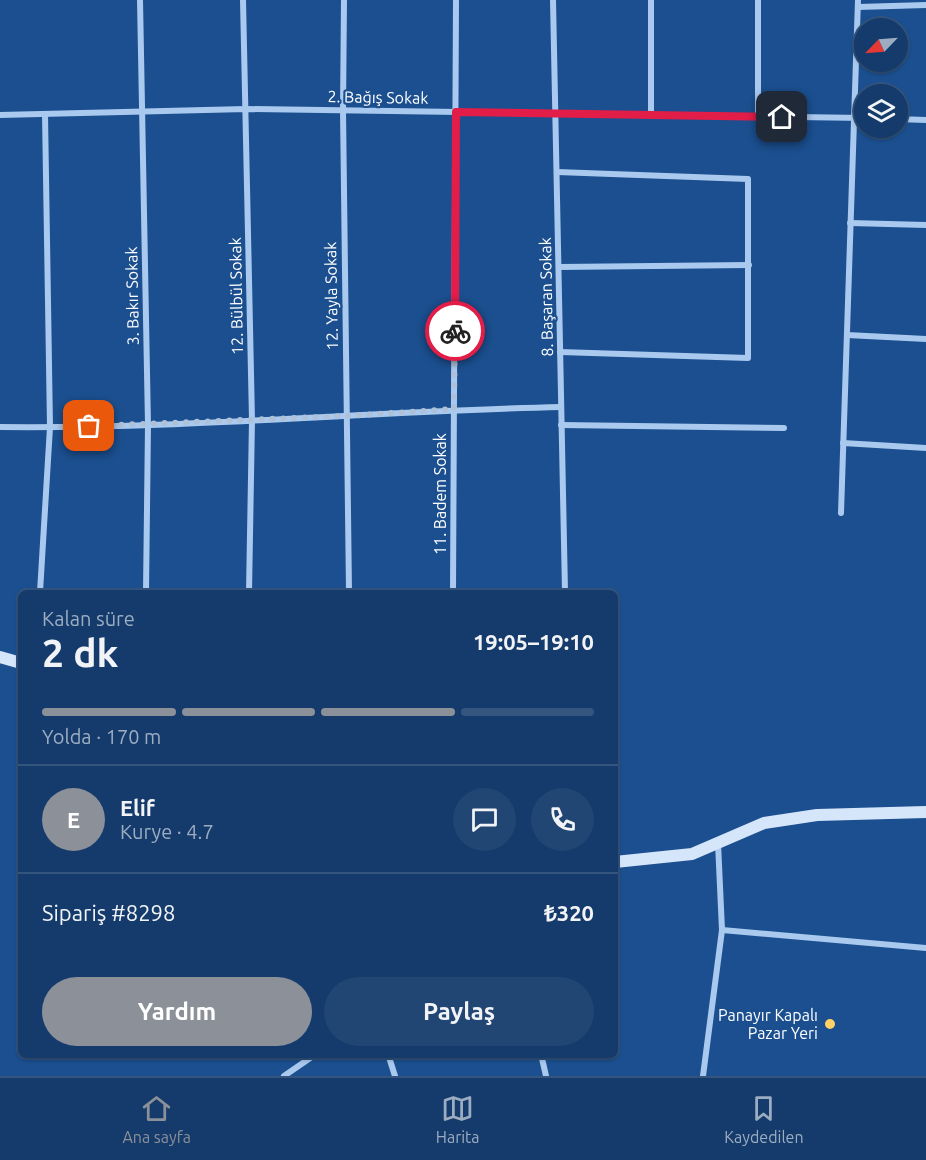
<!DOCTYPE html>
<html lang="tr">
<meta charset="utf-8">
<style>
body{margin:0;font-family:Ubuntu,sans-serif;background:#214673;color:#f1f3f6;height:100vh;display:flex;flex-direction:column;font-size:22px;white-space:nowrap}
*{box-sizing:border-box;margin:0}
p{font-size:20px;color:#9dadc1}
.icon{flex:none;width:33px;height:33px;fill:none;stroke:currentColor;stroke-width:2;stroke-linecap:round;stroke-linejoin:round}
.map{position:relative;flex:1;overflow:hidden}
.drawer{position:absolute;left:18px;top:590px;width:600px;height:468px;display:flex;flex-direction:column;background:#143b6b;border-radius:9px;box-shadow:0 2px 4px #0004,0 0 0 2px #33557e}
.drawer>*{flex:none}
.needle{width:39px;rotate:245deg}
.buttons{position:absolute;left:854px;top:18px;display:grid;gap:12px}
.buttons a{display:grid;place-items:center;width:54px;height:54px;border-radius:50%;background:#143b6b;box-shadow:0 2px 4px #0004,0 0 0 2px #33557e;font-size:30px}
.pin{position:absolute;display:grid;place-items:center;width:51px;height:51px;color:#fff;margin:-26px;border-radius:12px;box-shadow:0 3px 9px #0006}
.courier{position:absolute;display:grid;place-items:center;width:60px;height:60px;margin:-30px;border:4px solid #e11d48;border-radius:50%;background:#fff;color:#222;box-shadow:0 2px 8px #0007}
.summary em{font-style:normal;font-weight:700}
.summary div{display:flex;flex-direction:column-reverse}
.summary{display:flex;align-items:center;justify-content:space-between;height:102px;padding:0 24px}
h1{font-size:39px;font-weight:700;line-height:45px}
.bar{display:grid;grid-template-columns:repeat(4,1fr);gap:9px 6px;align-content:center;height:72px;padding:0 24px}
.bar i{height:8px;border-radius:4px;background:#33557e}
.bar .selected{background:#8c9099}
.bar p{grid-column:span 4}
.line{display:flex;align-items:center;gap:15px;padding:0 24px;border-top:2px solid #33557e}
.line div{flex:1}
.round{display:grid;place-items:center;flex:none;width:63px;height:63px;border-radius:32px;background:#214673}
.primary-button{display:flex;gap:12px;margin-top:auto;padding:12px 24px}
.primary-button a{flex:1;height:69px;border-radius:36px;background:#8c9099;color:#fff;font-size:24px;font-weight:700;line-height:69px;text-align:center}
.primary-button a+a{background:#214673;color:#f1f3f6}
.tabs{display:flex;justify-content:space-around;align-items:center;height:84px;border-top:2px solid #33557e;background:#143b6b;font-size:16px;color:#9dadc1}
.tabs a{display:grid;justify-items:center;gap:3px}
.tabs .selected{color:#8c9099}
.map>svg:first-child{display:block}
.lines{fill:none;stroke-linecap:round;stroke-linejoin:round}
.street{stroke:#a9c9ee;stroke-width:6}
.secondary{stroke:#d6e6fa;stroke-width:12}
.done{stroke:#afc1d8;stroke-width:6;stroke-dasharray:0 10.8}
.route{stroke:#e11d48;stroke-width:8}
.poi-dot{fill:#ffd166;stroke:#1b4f8f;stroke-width:2}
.labels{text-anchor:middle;stroke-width:4.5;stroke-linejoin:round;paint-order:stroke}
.street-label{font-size:16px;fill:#fff;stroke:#1b4f8f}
.poi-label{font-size:16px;fill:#fff;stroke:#1b4f8f;text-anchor:end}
</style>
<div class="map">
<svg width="926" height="1076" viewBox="0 0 926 1076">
<rect width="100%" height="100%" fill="#1b4f8f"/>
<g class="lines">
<g class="street">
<polyline points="140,0 148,425 146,592"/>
<polyline points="243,0 252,420 249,592"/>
<polyline points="344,0 343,110 349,592"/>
<polyline points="553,0 565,592"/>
<polyline points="758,0 758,116"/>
<polyline points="858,7 926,5"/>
<polyline points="0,115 246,109 864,118"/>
<polyline points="651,116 651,0"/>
<polyline points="897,119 926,120"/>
<polyline points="557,172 748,179 748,358 560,352"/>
<polyline points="850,223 926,225"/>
<polyline points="559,267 749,265"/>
<polyline points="847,335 926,339"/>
<polyline points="561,425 784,428"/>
<path d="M 0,427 C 187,429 374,411 561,407"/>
<polyline points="843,443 926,448"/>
<polyline points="841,513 858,0"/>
<polyline points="40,592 50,427 45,114"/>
<polyline points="453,592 456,0"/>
<polyline points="722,930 926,948"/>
<polyline points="388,1054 395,1076"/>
<polyline points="541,1054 546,1076"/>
<polyline points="284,1076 316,1054"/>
<polyline points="703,1076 722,930 718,843"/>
</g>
<g class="secondary">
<polyline points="0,657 21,663"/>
<polyline points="615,862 692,854 764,823 817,815 926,812"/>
</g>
</g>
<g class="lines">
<polyline class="done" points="89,426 346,416 454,409 455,331"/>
<polyline class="route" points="455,331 456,112 782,117"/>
</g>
<circle class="poi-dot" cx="830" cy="1024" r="6"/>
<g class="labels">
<g class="street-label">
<text transform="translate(378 97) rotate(1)" y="6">2. Bağış Sokak</text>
<text transform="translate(132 296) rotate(-91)" y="6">3. Bakır Sokak</text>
<text transform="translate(236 296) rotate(-91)" y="6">12. Bülbül Sokak</text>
<text transform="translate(331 296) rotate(-91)" y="6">12. Yayla Sokak</text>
<text transform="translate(546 297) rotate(-91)" y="6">8. Başaran Sokak</text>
<text transform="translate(440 494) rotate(-90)" y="6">11. Badem Sokak</text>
</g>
<g class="poi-label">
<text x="818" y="1021">Panayır Kapalı<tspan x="818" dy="18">Pazar Yeri</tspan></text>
</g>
</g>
</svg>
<div class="buttons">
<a><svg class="needle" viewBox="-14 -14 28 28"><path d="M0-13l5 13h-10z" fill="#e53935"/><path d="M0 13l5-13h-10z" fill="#9dadc1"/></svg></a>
<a><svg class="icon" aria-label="layers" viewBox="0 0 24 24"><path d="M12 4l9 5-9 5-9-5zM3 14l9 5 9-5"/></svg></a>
</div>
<div class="pin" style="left:89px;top:426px;background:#ea580c"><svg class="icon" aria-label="bag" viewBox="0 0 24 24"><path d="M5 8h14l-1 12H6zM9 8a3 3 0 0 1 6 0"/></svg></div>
<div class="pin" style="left:782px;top:117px;background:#1f2937"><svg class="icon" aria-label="home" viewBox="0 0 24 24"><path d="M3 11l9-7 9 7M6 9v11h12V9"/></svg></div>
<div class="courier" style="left:455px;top:331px"><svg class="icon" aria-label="bike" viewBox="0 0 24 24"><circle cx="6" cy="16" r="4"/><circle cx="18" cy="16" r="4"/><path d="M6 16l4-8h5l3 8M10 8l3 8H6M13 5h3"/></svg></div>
<section class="drawer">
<div class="summary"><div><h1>2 dk</h1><p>Kalan süre</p></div><em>19:05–19:10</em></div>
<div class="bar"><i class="selected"></i><i class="selected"></i><i class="selected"></i><i></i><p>Yolda · 170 m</p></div>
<div class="line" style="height:108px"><b class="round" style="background:#8c9099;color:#fff">E</b><div><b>Elif</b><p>Kurye · 4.7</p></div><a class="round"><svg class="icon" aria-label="chat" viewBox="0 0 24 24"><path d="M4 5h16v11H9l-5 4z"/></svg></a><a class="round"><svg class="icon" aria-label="phone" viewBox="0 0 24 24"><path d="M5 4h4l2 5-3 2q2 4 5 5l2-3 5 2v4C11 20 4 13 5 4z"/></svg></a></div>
<div class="line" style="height:78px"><div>Sipariş #8298</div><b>₺320</b></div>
<div class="primary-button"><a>Yardım</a><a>Paylaş</a></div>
</section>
</div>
<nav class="tabs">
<a class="selected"><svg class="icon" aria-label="home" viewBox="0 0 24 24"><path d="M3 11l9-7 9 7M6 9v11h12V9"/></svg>Ana sayfa</a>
<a><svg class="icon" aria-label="map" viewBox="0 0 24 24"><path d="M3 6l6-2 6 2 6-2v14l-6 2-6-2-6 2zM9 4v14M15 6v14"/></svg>Harita</a>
<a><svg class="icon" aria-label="saved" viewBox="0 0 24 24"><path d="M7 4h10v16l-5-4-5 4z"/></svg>Kaydedilen</a>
</nav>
